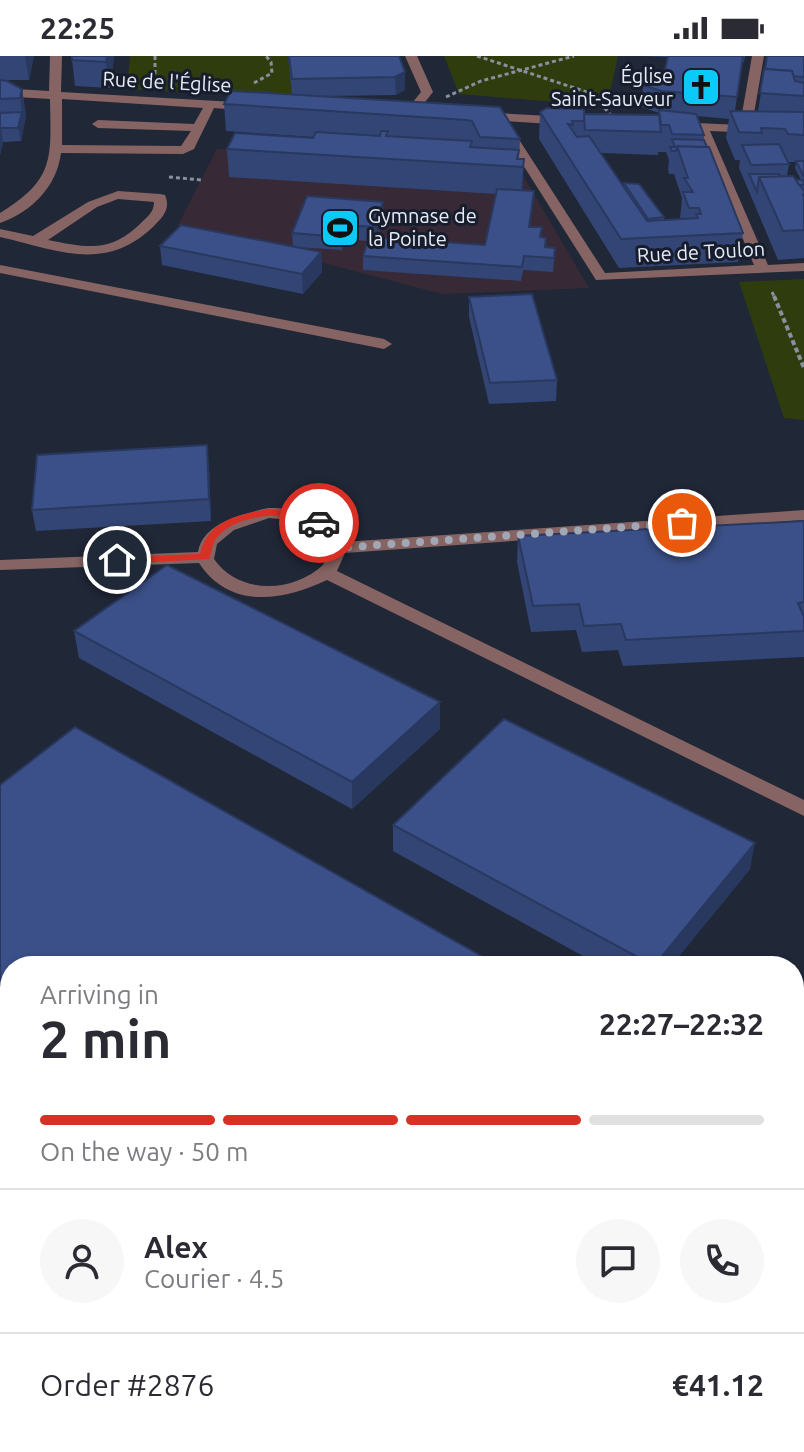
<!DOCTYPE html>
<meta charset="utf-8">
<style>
body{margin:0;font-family:Ubuntu,sans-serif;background:#f7f7f7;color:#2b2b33;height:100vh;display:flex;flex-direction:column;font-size:30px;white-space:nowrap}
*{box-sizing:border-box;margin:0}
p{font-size:26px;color:#7c7c81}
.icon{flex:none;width:44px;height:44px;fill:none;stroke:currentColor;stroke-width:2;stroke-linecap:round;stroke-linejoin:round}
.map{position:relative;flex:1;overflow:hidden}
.side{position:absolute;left:0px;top:900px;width:804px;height:496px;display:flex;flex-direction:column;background:#fff;border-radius:32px 32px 0 0;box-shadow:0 2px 6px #0004}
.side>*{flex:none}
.pin{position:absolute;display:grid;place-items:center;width:68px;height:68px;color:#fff;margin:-34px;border:4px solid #fff;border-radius:50%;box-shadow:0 2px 8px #0007}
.courier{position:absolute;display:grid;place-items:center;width:80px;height:80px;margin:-40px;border:6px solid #d93025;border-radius:50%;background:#fff;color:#222;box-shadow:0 2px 10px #0007}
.summary em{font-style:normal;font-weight:700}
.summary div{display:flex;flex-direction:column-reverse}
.summary{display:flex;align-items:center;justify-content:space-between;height:136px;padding:0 40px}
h1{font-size:52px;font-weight:700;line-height:60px}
.bar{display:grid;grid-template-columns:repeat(4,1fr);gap:12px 8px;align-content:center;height:96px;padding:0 40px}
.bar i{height:10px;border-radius:6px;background:#e1e1e2}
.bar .selected{background:#d93025}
.bar p{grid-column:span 4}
.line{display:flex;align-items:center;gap:20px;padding:0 40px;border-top:2px solid #e1e1e2}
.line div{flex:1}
.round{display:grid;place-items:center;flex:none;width:84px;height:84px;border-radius:42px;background:#f7f7f7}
.status{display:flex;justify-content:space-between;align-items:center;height:56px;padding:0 40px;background:#fff;direction:ltr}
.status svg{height:22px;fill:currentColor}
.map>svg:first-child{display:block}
.education{fill:#372a36}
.green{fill:#2f3c0e}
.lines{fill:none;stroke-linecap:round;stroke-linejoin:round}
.path-far1{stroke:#898f9c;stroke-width:3;stroke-dasharray:4 3;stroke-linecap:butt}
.path{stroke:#898f9c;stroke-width:4;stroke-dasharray:5 3;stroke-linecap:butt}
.minor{fill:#866463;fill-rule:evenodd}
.wall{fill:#334575;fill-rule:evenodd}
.shaded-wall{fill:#29385f}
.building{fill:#3b5088;stroke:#29385f;stroke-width:2}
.route{fill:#d93025}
.done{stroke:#a1a7b4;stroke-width:8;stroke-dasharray:0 14.4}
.labels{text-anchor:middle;stroke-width:6;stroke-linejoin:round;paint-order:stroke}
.far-poi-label{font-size:20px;fill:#e7ecf7;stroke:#171d2d;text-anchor:end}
.far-street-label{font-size:20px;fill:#e7ecf7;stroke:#171d2d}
</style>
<div class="status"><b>22:25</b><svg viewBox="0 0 49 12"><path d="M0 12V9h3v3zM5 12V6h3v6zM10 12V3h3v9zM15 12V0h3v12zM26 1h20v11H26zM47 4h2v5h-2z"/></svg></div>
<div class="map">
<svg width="804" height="1396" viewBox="0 0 804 1396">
<rect width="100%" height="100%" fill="#202737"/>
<polygon class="education" points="217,93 518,111 589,232 442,238 178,169"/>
<g class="green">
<polygon points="130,0 288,0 293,41 127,33"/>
<polygon points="444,0 618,0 607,50 459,38"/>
<polygon points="804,223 804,364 784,362 739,226"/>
</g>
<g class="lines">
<g class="path-far1">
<polyline points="155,0 155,23"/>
<polyline points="477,0 593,38 614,63"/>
<polyline points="254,27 272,17 271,6 266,0"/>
<polyline points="446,41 481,25 574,0"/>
<polyline points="169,121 202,124"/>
<polyline points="772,236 775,242"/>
</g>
<polyline class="path" points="774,240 804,312"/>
<g class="minor">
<path d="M 50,0 L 62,0 L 61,36 L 252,47 L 258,51 L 252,55 L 214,52 L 194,93 L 183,98 L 61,97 C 57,130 32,156 0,167 L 0,157 C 55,123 51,103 50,43 L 0,40 L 0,32 L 49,35 ZM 62,43 L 203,52 L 194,68 L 98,64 L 92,68 L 98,72 L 191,75 L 181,90 L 62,89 Z"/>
<polygon points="405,0 417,0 433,36 414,60 410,61 404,57 421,36"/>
<polygon points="752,0 764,0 752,69 804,71 804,79 710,75 768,209 804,207 804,215 596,224 499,71 501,68 509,68 605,217 754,209 697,75 675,74 669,70 675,66 740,69"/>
<polygon points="479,56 567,61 573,65 567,69 475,63 475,57"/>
<path d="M 118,135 L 160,138 L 165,139 C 171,153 163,161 153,171 C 104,217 58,194 0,181 L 0,173 L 33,180 L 88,146 ZM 118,143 L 154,146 C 154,156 148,160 141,167 C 110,197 88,192 48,184 L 97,151 Z"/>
<polygon points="0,209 384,283 392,288 384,293 0,217"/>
<path d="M 268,452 C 297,452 330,456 343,486 L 804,454 L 804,464 L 345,497 L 337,515 L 804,744 L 804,760 L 327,524 C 283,545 230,554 199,507 L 0,514 L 0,504 L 198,496 C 203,466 243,458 268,452 ZM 269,462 L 299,465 L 320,477 L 328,496 L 323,509 C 293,537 239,539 214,503 L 217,488 L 234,474 Z"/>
</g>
</g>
<g class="wall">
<polygon points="0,0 34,0 29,24 5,24 22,33 26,60 21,85 3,86 0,99"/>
<polygon points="72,0 114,0 110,32 75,30 72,4"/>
<polygon points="288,0 399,0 405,34 396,39 326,40 500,51 520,83 519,103 524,103 522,134 534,135 530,171 541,181 546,191 555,192 553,216 523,214 521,225 363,214 363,200 368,185 345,183 342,194 296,191 321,196 322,216 303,238 162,209 160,190 293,191 292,177 384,160 377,181 485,189 496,138 229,121 227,93 314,81 226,75 224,48 292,38"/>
<path d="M 644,0 L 745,0 L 744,6 L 742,6 L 735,55 L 758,55 L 767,0 L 804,0 L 804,202 L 778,204 L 739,112 L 740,104 L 735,104 L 726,82 L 729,63 L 697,60 L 704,79 L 704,84 L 743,177 L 738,206 L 619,212 L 539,83 L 540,56 L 659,59 L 659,57 L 641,51 L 643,29 L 662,28 L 668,1 ZM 658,96 L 666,96 L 669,104 L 668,113 L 669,118 L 674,118 L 682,142 L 680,163 L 664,164 L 664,161 L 624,127 L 623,131 L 601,97 L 658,99 ZM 788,106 L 796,106 L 795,112 L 801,124 L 796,124 L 787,120 L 789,108 Z"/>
<polygon points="469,241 557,324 556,345 489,348 469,261"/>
<polygon points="209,410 211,465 36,475 32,454"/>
<polygon points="804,465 804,601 623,610 618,594 582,596 576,574 531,576 517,506 518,480"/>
<polygon points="74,575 440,673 352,753 79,602"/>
<polygon points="0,729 10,910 10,984 0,977"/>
<polygon points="393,769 750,813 671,910 601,910 393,795"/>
</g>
<g class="shaded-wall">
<polygon points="25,0 34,0 29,24"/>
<polygon points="107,0 114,0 110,32 106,6"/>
<polygon points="405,16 405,34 396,39 395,21"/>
<polygon points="22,33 26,60 21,85 18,72 22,56 20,42"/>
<polygon points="1,72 3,86 0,99 0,76"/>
<polygon points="524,103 523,131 521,139 523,111"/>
<polygon points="534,135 533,149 528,185 529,171"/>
<polygon points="383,146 384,160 376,185 375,171"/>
<polygon points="345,169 345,183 342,194 341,181"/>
<polygon points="321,196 322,216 303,238 302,218"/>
<polygon points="207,389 209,410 211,465 209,443"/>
<polygon points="440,646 440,673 352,753 352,726"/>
<polygon points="755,787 750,813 671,910 654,910"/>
<polygon points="303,1386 323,1386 316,1396 296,1396"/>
</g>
<g class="building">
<polygon points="72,0 107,0 106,6 72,4"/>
<polygon points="289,0 399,0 405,16 395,21 292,23"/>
<polygon points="668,0 743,0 737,41 661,35 643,29 662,28"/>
<polygon points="767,0 804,0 804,20 803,21 793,20 792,15 765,13"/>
<polygon points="764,13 792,15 795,25 804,27 804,40 760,37"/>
<polygon points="0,24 7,25 22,33 20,42 0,43"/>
<polygon points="231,35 500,51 520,83 480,81 472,65 466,64 224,48"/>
<polygon points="547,52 584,53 585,65 572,65 573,69 568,68 577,81 589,80 647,165 698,162 696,158 701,158 699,152 689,152 683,136 693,136 684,122 688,122 677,90 709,91 743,177 621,183 540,56"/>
<polygon points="659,54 696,58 704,79 672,78 669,69 661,69"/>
<polygon points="730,55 804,56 804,79 788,78 785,73 761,72 762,77 739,76"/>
<polygon points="22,56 18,72 1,72 0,76 0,57"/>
<polygon points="584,58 659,59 661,76 585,74"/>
<polygon points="381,75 388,75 386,80 472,85 470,91 519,94 517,103 524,103 523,111 227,93 235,77 313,82 316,76 380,80"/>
<polygon points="672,83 704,84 707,91 677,90 676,95 672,95 670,91 675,91"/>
<polygon points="779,88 789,108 751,109 742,89"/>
<polygon points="796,105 804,105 804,121"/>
<polygon points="749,118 779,118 780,121 759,121 757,136"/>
<polygon points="793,120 804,135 804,139 803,139 804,141 804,174 783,175 759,121"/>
<polygon points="796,124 803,124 804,129 799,129"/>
<polygon points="624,127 639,128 664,161 648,163"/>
<polygon points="497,133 534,135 529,171 542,171 540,181 546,182 545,191 555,192 554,202 524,200 522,211 363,200 369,181 485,189"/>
<polygon points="307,140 383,146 375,171 345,169 341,181 292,177"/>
<polygon points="181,169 321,196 302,218 160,190"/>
<polygon points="532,238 557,324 490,327 469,241"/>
<polygon points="207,389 209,443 32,454 37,399"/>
<polygon points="804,465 804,546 798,547 804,561 804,575 626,584 621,568 584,570 579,548 533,550 518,480"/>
<polygon points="167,509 440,646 352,726 74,575"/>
<polygon points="504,663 755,787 654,910 393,769"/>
<polygon points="75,671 499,910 10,910 10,962 0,955 0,729"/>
<polygon points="804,978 804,1396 504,1396 511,1386 794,1386 794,992"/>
<polygon points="0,1126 10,1134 10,1386 303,1386 296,1396 0,1396"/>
</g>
<path class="route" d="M 268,453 L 290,454 L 325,467 L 319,470 C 309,468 299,463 289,461 C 266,457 227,463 214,486 C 212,491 211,498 209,503 L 117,508 L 111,504 L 117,501 L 200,498 C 208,464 238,459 268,453 Z"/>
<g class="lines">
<polyline class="done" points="319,467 332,478 337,492 682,467"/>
</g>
<defs>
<g id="church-square" transform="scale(2)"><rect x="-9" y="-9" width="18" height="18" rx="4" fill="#0bcafa" stroke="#171d2d"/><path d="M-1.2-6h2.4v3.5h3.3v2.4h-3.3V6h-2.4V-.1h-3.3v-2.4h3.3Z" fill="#111"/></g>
<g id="stadium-square" transform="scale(2)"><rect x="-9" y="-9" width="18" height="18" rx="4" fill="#0bcafa" stroke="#171d2d"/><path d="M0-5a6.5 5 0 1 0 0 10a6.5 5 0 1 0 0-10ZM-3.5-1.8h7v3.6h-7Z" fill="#111"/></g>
</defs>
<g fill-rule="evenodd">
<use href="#church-square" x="701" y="31"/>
<use href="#stadium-square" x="340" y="172"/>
</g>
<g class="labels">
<g class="far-poi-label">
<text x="673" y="27">Église<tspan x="673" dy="23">Saint-Sauveur</tspan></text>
<text x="368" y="167" text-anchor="start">Gymnase de<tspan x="368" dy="23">la Pointe</tspan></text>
</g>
<g class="far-street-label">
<text transform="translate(167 26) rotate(3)" y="7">Rue de l'Église</text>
<text transform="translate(701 196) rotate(-3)" y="7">Rue de Toulon</text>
</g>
</g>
</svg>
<div class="pin" style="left:682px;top:467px;background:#ea580c"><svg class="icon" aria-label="bag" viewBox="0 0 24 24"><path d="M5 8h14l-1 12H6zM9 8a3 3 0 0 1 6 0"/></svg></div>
<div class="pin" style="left:117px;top:504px;background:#1f2937"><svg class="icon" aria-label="home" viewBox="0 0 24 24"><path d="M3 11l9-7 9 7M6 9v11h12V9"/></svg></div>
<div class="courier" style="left:319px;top:467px"><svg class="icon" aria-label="car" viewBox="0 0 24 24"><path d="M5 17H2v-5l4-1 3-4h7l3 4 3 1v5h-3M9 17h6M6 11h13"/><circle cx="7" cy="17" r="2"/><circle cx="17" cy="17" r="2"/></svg></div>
<section class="side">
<div class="summary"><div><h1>2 min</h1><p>Arriving in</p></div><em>22:27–22:32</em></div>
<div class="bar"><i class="selected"></i><i class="selected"></i><i class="selected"></i><i></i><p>On the way · 50 m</p></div>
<div class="line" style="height:144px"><a class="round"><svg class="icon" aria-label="person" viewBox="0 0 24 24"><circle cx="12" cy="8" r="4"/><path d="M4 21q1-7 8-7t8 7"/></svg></a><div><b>Alex</b><p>Courier · 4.5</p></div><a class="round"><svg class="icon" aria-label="chat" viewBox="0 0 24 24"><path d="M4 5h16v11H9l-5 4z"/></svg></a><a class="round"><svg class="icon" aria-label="phone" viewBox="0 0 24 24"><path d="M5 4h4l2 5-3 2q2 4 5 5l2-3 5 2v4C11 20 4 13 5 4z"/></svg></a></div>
<div class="line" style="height:104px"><div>Order #2876</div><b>€41.12</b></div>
</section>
</div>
